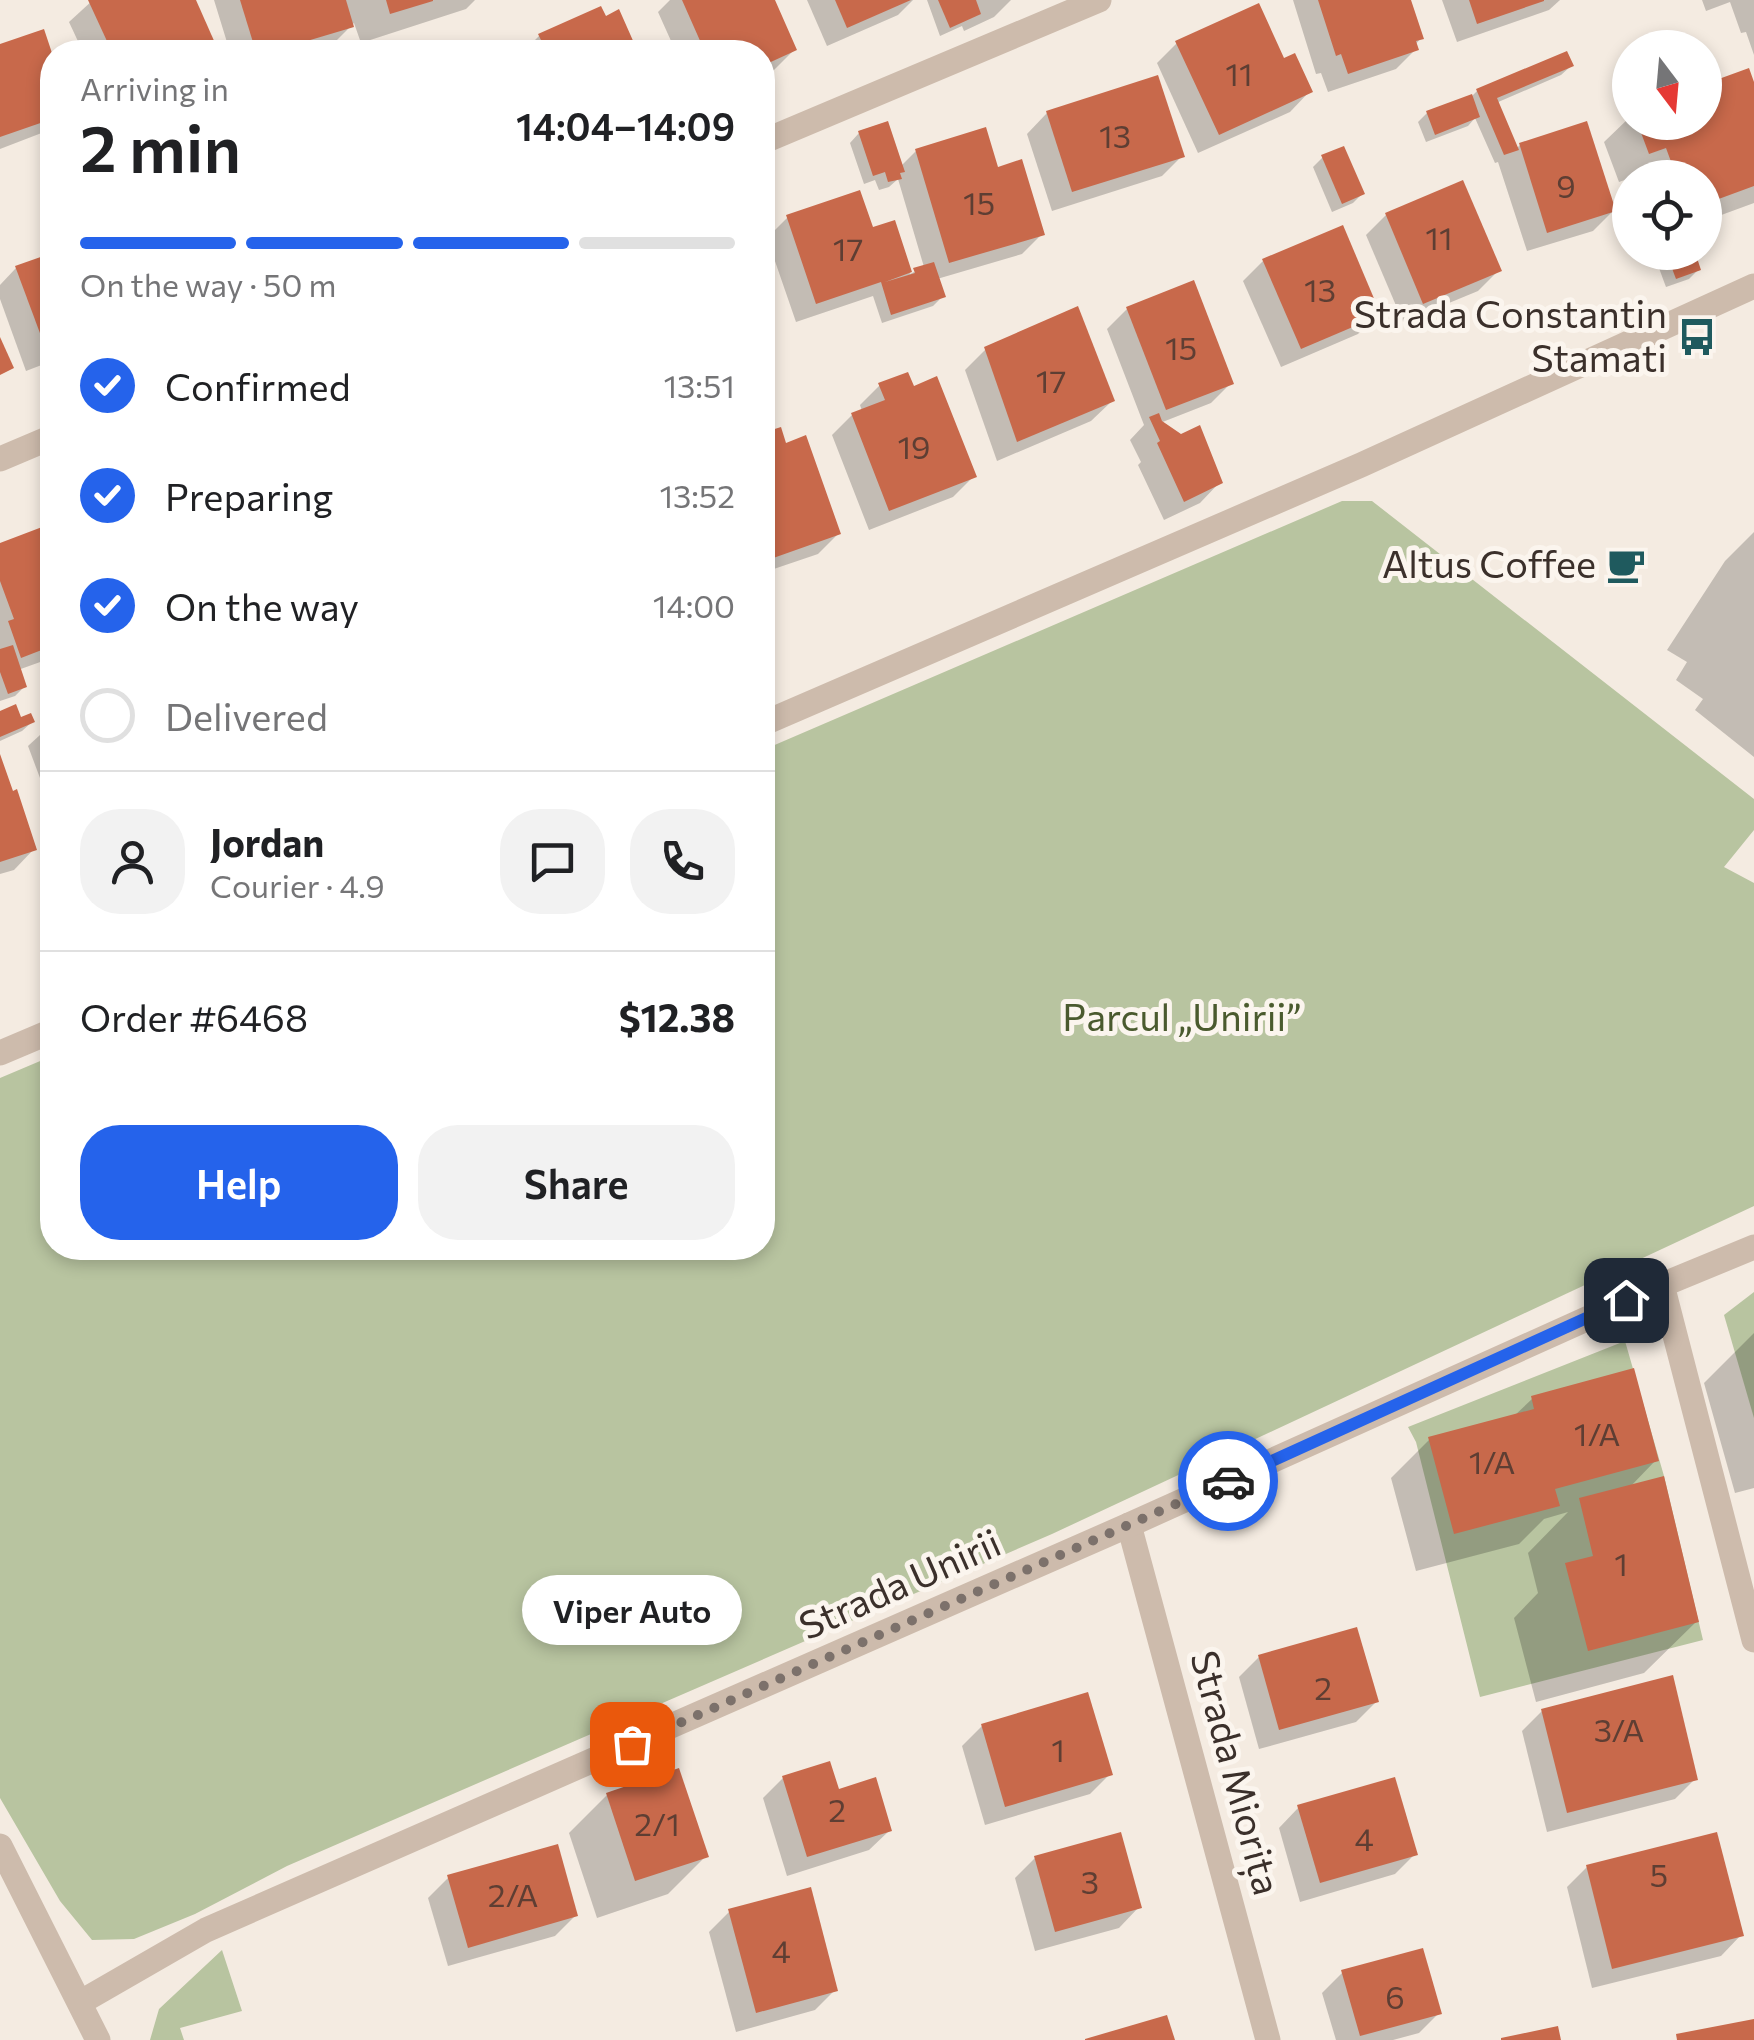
<!DOCTYPE html>
<meta charset="utf-8">
<style>
body{margin:0;font-family:Commissioner,sans-serif;background:#f2f2f2;color:#202124;height:100vh;display:flex;flex-direction:column;font-size:38px;white-space:nowrap}
*{box-sizing:border-box;margin:0}
p{font-size:32px;color:#757577}
.icon{flex:none;width:55px;height:55px;fill:none;stroke:currentColor;stroke-width:2;stroke-linecap:round;stroke-linejoin:round}
.map{position:relative;flex:1;overflow:hidden}
.drawer{position:absolute;left:40px;top:40px;width:735px;height:1220px;display:flex;flex-direction:column;background:#fff;border-radius:40px;box-shadow:0 5px 15px #0003}
.drawer>*{flex:none}
.needle{width:65px;rotate:164deg}
.buttons{position:absolute;left:1612px;top:30px;display:grid;gap:20px}
.buttons a{display:grid;place-items:center;width:110px;height:110px;border-radius:50%;background:#fff;box-shadow:0 5px 15px #0003;font-size:50px}
.pin{position:absolute;display:grid;place-items:center;width:85px;height:85px;color:#fff;margin:-42px;border-radius:20px;box-shadow:0 5px 15px #0006}
.courier{position:absolute;display:grid;place-items:center;width:100px;height:100px;margin:-50px;border:8px solid #2563eb;border-radius:50%;background:#fff;color:#222;box-shadow:0 2px 12px #0007}
.bubble{position:absolute;height:70px;border-radius:35px;background:#fff;box-shadow:0 5px 15px #0003;font-size:32px;font-weight:600;line-height:70px;text-align:center}
.overview em{font-style:normal;font-weight:600}
.overview div{display:flex;flex-direction:column-reverse}
.overview{display:flex;align-items:center;justify-content:space-between;height:170px;padding:0 40px}
h1{font-size:65px;font-weight:600;line-height:75px}
.bar{display:grid;grid-template-columns:repeat(4,1fr);gap:15px 10px;align-content:center;height:120px;padding:0 40px}
.bar i{height:12px;border-radius:8px;background:#e0e0e0}
.bar .on{background:#2563eb}
.bar p{grid-column:span 4}
.line{display:flex;align-items:center;gap:25px;padding:0 40px;border-top:2px solid #e0e0e0}
.line div{flex:1}
.round{display:grid;place-items:center;flex:none;width:105px;height:105px;border-radius:40px;background:#f2f2f2}
ol{padding:0 40px;list-style:none}
li{display:flex;align-items:center;gap:30px;height:110px}
li p{margin-inline-start:auto}
li .icon{padding:10px;border-radius:50%;background:#2563eb;color:#fff;stroke-width:4}
li:last-child{color:#757577}
li i{width:55px;height:55px;border:5px solid #e0e0e0;border-radius:50%}
.action{display:flex;gap:20px;margin-top:auto;padding:20px 40px}
.action a{flex:1;height:115px;border-radius:40px;background:#2563eb;color:#fff;font-size:40px;font-weight:600;line-height:115px;text-align:center}
.action a+a{background:#f2f2f2;color:#202124}
.map>svg:first-child{display:block}
.green{fill:#b8c4a0}
.shadow{fill:#0003}
.building{fill:#c8694b}
.lines{fill:none;stroke-linecap:round;stroke-linejoin:round}
.minor{stroke:#cdbbac;stroke-width:25}
.tertiary{stroke:#cdbbac;stroke-width:25}
.done{stroke:#7c716b;stroke-width:10;stroke-dasharray:0 18}
.route{stroke:#2563eb;stroke-width:12}
.labels{text-anchor:middle;stroke-width:10;stroke-linejoin:round;paint-order:stroke}
.number-label{font-size:32px;fill:#5e3e33}
.poi-label{font-size:38px;fill:#3b302b;stroke:#fbf5ee;text-anchor:end}
.park-label{font-size:38px;fill:#4a5a2e;stroke:#fbf5ee}
.street-label{font-size:38px;fill:#3b302b;stroke:#fbf5ee}
</style>
<div class="map">
<svg width="1754" height="2040" viewBox="0 0 1754 2040">
<rect width="100%" height="100%" fill="#f4ebe1"/>
<g class="green">
<polygon points="1342,501 1372,501 1754,799 1754,830 1724,867 1754,883 1754,1206 1052,1534 287,1866 195,1914 134,1939 92,1940 60,1901 0,1798 0,1078 52,1056 52,1248 762,1248 763,750"/>
<polygon points="1754,1292 1754,1418 1724,1315"/>
<polygon points="1625,1341 1664,1476 1703,1640 1480,1697 1416,1442 1408,1427"/>
<polygon points="222,1950 242,2011 180,2028 184,2040 150,2040 159,2009"/>
</g>
<g class="shadow">
<polygon points="93,0 193,0 212,42 201,52 83,52 69,22"/>
<polygon points="214,0 475,0 466,9 361,43 354,23 331,46 310,52 230,52"/>
<polygon points="670,0 772,0 794,50 774,70 762,75 762,52 676,52 658,12"/>
<polygon points="807,0 913,0 898,15 827,46"/>
<polygon points="927,0 1011,0 994,17 964,31 962,26 940,36"/>
<polygon points="1293,0 1409,0 1421,38 1415,45 1416,49 1396,69 1328,92 1321,73 1316,74"/>
<polygon points="1442,0 1560,0 1549,10 1457,42"/>
<polygon points="1702,0 1754,0 1754,55 1746,32 1741,33 1730,2 1706,11"/>
<polygon points="600,9 604,19 618,12 635,52 523,52 539,36"/>
<polygon points="43,32 52,60 52,129 0,149 0,47"/>
<polygon points="1177,43 1283,61 1310,91 1290,112 1198,153 1157,63"/>
<polygon points="1571,66 1561,75 1496,103 1516,149 1520,145 1613,211 1593,231 1527,251 1498,162 1495,163 1475,118 1468,126 1426,142 1418,122 1427,113 1472,96 1477,91"/>
<polygon points="1705,87 1754,89 1754,203 1705,221 1705,178 1636,176 1619,182 1604,142 1630,117 1630,122 1705,122"/>
<polygon points="1047,113 1182,156 1162,176 1052,211 1027,134"/>
<polygon points="859,133 900,167 916,151 996,170 1042,234 1022,254 937,279 943,296 933,306 882,323 873,296 796,322 767,238 787,218 871,231 893,223 910,274 924,267 898,179 889,187 879,190 875,180 864,184 850,143"/>
<polygon points="1343,149 1362,194 1353,203 1332,212 1313,167 1322,158"/>
<polygon points="1386,215 1499,270 1478,291 1403,322 1366,235"/>
<polygon points="1653,252 1692,252 1699,269 1689,279 1666,287"/>
<polygon points="52,255 52,361 26,371 0,299 0,285 16,268"/>
<polygon points="1263,261 1378,314 1358,334 1281,367 1243,281"/>
<polygon points="1127,309 1231,383 1211,403 1160,423 1220,482 1200,503 1164,520 1138,465 1141,462 1130,440 1144,425 1107,329"/>
<polygon points="986,349 1112,401 1091,421 997,461 965,370"/>
<polygon points="880,385 912,389 974,476 953,497 869,530 832,435 852,415 862,411 860,405"/>
<polygon points="762,436 785,446 838,534 818,554 762,573"/>
<polygon points="49,528 52,538 52,651 43,661 18,670 24,687 15,696 0,701 0,545"/>
<polygon points="1754,532 1754,757 1695,710 1703,699 1676,680 1687,662 1667,650 1725,561"/>
<polygon points="0,714 20,720 32,722 22,731 0,741"/>
<polygon points="52,724 52,810 28,746"/>
<polygon points="0,760 34,849 14,870 0,874"/>
<polygon points="1754,1333 1754,1488 1735,1493 1704,1383"/>
<polygon points="1532,1399 1656,1460 1629,1488 1697,1621 1644,1673 1536,1702 1514,1618 1538,1593 1528,1553 1568,1512 1544,1519 1519,1544 1416,1571 1391,1478 1430,1439 1513,1417"/>
<polygon points="1259,1657 1376,1702 1356,1722 1259,1749 1239,1677"/>
<polygon points="1542,1711 1695,1779 1675,1799 1547,1832 1522,1731"/>
<polygon points="982,1726 1110,1774 1090,1794 985,1825 962,1746"/>
<polygon points="783,1778 837,1792 890,1830 869,1850 787,1876 763,1798"/>
<polygon points="607,1795 706,1856 668,1894 597,1918 569,1833"/>
<polygon points="1299,1807 1415,1854 1395,1874 1300,1902 1279,1828"/>
<polygon points="1035,1858 1139,1907 1119,1928 1035,1951 1015,1878"/>
<polygon points="1587,1867 1741,1935 1721,1956 1592,1988 1567,1887"/>
<polygon points="449,1877 576,1915 555,1936 448,1966 428,1898"/>
<polygon points="729,1912 835,1990 815,2010 736,2032 709,1932"/>
<polygon points="1342,1973 1439,2013 1419,2033 1393,2040 1336,2040 1322,1993"/>
</g>
<g class="building">
<polygon points="88,0 196,0 215,43 193,52 112,52"/>
<polygon points="240,0 346,0 354,27 270,52 256,52"/>
<polygon points="386,0 433,0 433,1 390,14"/>
<polygon points="682,0 775,0 797,50 762,66 762,52 705,52"/>
<polygon points="835,0 911,0 847,28"/>
<polygon points="938,0 976,0 981,14 950,28"/>
<polygon points="1318,0 1411,0 1424,39 1416,41 1419,50 1348,74 1341,54 1336,56"/>
<polygon points="1469,0 1544,0 1544,1 1477,24"/>
<polygon points="1259,3 1284,58 1295,53 1313,92 1219,135 1175,41"/>
<polygon points="601,6 606,16 619,9 638,52 542,52 540,48 544,46 538,34"/>
<polygon points="44,29 52,53 52,119 0,137 0,44"/>
<polygon points="1567,51 1574,66 1497,98 1519,150 1504,155 1476,89"/>
<polygon points="1749,68 1754,82 1754,186 1705,204 1705,178 1677,178 1666,148 1649,154 1637,122 1705,122 1705,84"/>
<polygon points="1158,75 1185,157 1072,192 1046,111"/>
<polygon points="1472,94 1480,117 1435,135 1426,111"/>
<polygon points="888,121 905,172 900,173 902,179 888,182 885,172 873,176 858,131"/>
<polygon points="1587,121 1616,211 1547,233 1519,143"/>
<polygon points="986,127 998,167 1022,159 1045,235 949,263 915,149"/>
<polygon points="1344,146 1365,194 1342,204 1321,155"/>
<polygon points="1463,180 1502,271 1423,304 1385,213"/>
<polygon points="860,190 873,227 895,220 912,272 885,282 915,273 913,268 934,262 946,297 891,315 881,282 816,304 786,215"/>
<polygon points="1343,225 1381,315 1301,349 1262,259"/>
<polygon points="1666,252 1695,252 1701,270 1676,279"/>
<polygon points="52,253 52,350 47,352 15,266"/>
<polygon points="1194,280 1234,384 1166,410 1126,307"/>
<polygon points="1078,306 1115,401 1017,442 984,347"/>
<polygon points="0,337 14,368 0,375"/>
<polygon points="908,372 914,386 937,376 977,477 889,511 851,413 885,400 878,383"/>
<polygon points="1159,413 1162,421 1181,434 1200,425 1223,483 1184,502 1157,443 1160,441 1149,417"/>
<polygon points="781,427 786,443 806,435 841,534 762,562 762,433"/>
<polygon points="50,524 52,646 21,658 8,621 14,619 0,581 0,543"/>
<polygon points="13,645 27,687 8,694 0,672 0,649"/>
<polygon points="16,704 21,717 31,713 35,722 0,737 0,711"/>
<polygon points="0,754 13,791 17,789 37,850 0,862"/>
<polygon points="1634,1368 1659,1461 1555,1489 1560,1506 1454,1534 1428,1437 1534,1409 1531,1396"/>
<polygon points="1664,1476 1699,1622 1588,1651 1565,1563 1593,1556 1579,1498"/>
<polygon points="1357,1627 1379,1702 1279,1730 1258,1655"/>
<polygon points="1673,1675 1698,1780 1567,1813 1541,1709"/>
<polygon points="1088,1692 1113,1775 1005,1807 981,1724"/>
<polygon points="830,1761 839,1789 876,1777 892,1831 807,1857 782,1776"/>
<polygon points="679,1768 709,1857 635,1881 606,1793"/>
<polygon points="1395,1777 1418,1855 1320,1883 1297,1805"/>
<polygon points="1121,1832 1142,1908 1055,1932 1034,1856"/>
<polygon points="1717,1832 1744,1936 1612,1969 1586,1865"/>
<polygon points="558,1844 578,1916 468,1948 447,1875"/>
<polygon points="811,1887 838,1991 756,2013 728,1909"/>
<polygon points="1423,1948 1442,2014 1360,2036 1341,1970"/>
<polygon points="1167,2015 1175,2040 1085,2040 1085,2039"/>
<polygon points="1754,2019 1754,2040 1677,2040 1676,2034"/>
<polygon points="1558,2026 1561,2040 1501,2040 1501,2038"/>
</g>
<g class="lines">
<g class="minor">
<polyline points="762,142 1099,0"/>
<polyline points="0,459 52,437"/>
<polyline points="1662,1285 1754,1640"/>
<polyline points="1129,1525 1268,2040"/>
<polyline points="81,2002 206,1930 1129,1525 1662,1285 1754,1247"/>
</g>
<g class="tertiary">
<polyline points="762,724 1361,465 1754,286"/>
<polyline points="0,1053 52,1031"/>
<polyline points="0,1846 98,2040"/>
</g>
</g>
<g class="lines">
<polyline class="done" points="632,1744 1228,1481"/>
<polyline class="route" points="1228,1481 1626,1300"/>
</g>
<defs>
<g id="bus-bare" transform="scale(3)"><path d="M-5-6H5V4H4V6H2V4H-2V6H-4V4H-5ZM-3.5-4V0h7V-4ZM-3.5 1.2v1.5H-2V1.2ZM2 1.2v1.5H3.5V1.2Z" fill="#1f5a5e" stroke="#fbf5ee" stroke-width="2.5" paint-order="stroke"/></g>
<g id="cafe-bare" transform="scale(3)"><path d="M-5.5-4.5H6V0H3Q3 3.5 0 3.5H-2.5Q-5.5 3.5-5.5 0ZM3-3.2v2h1.7v-2ZM-6 4.5H4V6H-6Z" fill="#1f5a5e" stroke="#fbf5ee" stroke-width="2.5" paint-order="stroke"/></g>
</defs>
<g fill-rule="evenodd">
<use href="#bus-bare" x="1697" y="337"/>
<use href="#cafe-bare" x="1626" y="565"/>
</g>
<g class="labels">
<g class="number-label">
<text x="1239" y="86">11</text>
<text x="1115" y="148">13</text>
<text x="1566" y="198">9</text>
<text x="979" y="215">15</text>
<text x="1439" y="250">11</text>
<text x="848" y="261">17</text>
<text x="1320" y="302">13</text>
<text x="1181" y="360">15</text>
<text x="1051" y="393">17</text>
<text x="914" y="459">19</text>
<text x="1597" y="1446">1/A</text>
<text x="1492" y="1474">1/A</text>
<text x="1621" y="1576">1</text>
<text x="1323" y="1700">2</text>
<text x="1619" y="1742">3/A</text>
<text x="1058" y="1762">1</text>
<text x="837" y="1822">2</text>
<text x="657" y="1836">2/1</text>
<text x="1364" y="1851">4</text>
<text x="1659" y="1887">5</text>
<text x="1090" y="1894">3</text>
<text x="513" y="1907">2/A</text>
<text x="781" y="1963">4</text>
<text x="1395" y="2009">6</text>
</g>
<g class="poi-label">
<text x="1667" y="328">Strada Constantin<tspan x="1667" dy="44">Stamati</tspan></text>
<text x="1596" y="578">Altus Coffee</text>
</g>
<g class="park-label">
<text x="1182" y="1031">Parcul „Unirii”</text>
</g>
<g class="street-label">
<text transform="translate(900 1585) rotate(-24)" y="13">Strada Unirii</text>
<text transform="translate(1235 1773) rotate(75)" y="13">Strada Miorița</text>
</g>
</g>
</svg>
<div class="buttons">
<a><svg class="needle" viewBox="-14 -14 28 28"><path d="M0-13l5 13h-10z" fill="#e53935"/><path d="M0 13l5-13h-10z" fill="#757577"/></svg></a>
<a><svg class="icon" aria-label="locate" viewBox="0 0 24 24"><circle cx="12" cy="12" r="6"/><path d="M12 2v4M12 18v4M2 12h4M18 12h4"/></svg></a>
</div>
<div class="pin" style="left:632px;top:1744px;background:#ea580c"><svg class="icon" aria-label="bag" viewBox="0 0 24 24"><path d="M5 8h14l-1 12H6zM9 8a3 3 0 0 1 6 0"/></svg></div>
<div class="pin" style="left:1626px;top:1300px;background:#1f2937"><svg class="icon" aria-label="home" viewBox="0 0 24 24"><path d="M3 11l9-7 9 7M6 9v11h12V9"/></svg></div>
<div class="courier" style="left:1228px;top:1481px"><svg class="icon" aria-label="car" viewBox="0 0 24 24"><path d="M5 17H2v-5l4-1 3-4h7l3 4 3 1v5h-3M9 17h6M6 11h13"/><circle cx="7" cy="17" r="2"/><circle cx="17" cy="17" r="2"/></svg></div>
<div class="bubble" style="left:522px;top:1575px;width:220px">Viper Auto</div>
<section class="drawer">
<div class="overview"><div><h1>2 min</h1><p>Arriving in</p></div><em>14:04–14:09</em></div>
<div class="bar"><i class="on"></i><i class="on"></i><i class="on"></i><i></i><p>On the way · 50 m</p></div>
<ol>
<li><svg class="icon" aria-label="check" viewBox="0 0 24 24"><path d="M5 12l5 5 9-10"/></svg>Confirmed<p>13:51</p></li>
<li><svg class="icon" aria-label="check" viewBox="0 0 24 24"><path d="M5 12l5 5 9-10"/></svg>Preparing<p>13:52</p></li>
<li><svg class="icon" aria-label="check" viewBox="0 0 24 24"><path d="M5 12l5 5 9-10"/></svg>On the way<p>14:00</p></li>
<li><i></i>Delivered</li>
</ol>
<div class="line" style="height:180px"><a class="round"><svg class="icon" aria-label="person" viewBox="0 0 24 24"><circle cx="12" cy="8" r="4"/><path d="M4 21q1-7 8-7t8 7"/></svg></a><div><b>Jordan</b><p>Courier · 4.9</p></div><a class="round"><svg class="icon" aria-label="chat" viewBox="0 0 24 24"><path d="M4 5h16v11H9l-5 4z"/></svg></a><a class="round"><svg class="icon" aria-label="phone" viewBox="0 0 24 24"><path d="M5 4h4l2 5-3 2q2 4 5 5l2-3 5 2v4C11 20 4 13 5 4z"/></svg></a></div>
<div class="line" style="height:130px"><div>Order #6468</div><b>$12.38</b></div>
<div class="action"><a>Help</a><a>Share</a></div>
</section>
</div>
